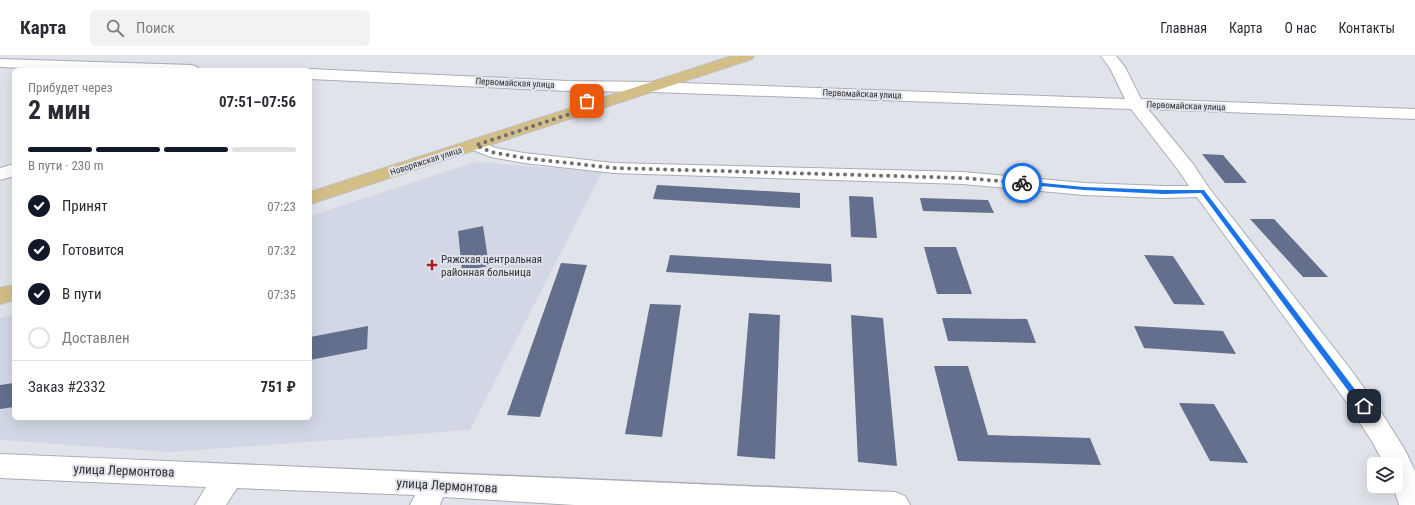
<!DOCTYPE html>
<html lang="ru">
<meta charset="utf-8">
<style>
body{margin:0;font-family:"Roboto Condensed",sans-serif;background:#f2f2f3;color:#2b2b33;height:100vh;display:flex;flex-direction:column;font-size:15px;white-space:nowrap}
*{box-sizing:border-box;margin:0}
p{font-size:13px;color:#7c7c81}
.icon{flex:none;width:22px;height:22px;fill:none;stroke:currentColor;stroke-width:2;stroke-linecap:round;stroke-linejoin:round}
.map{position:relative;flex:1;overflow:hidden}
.sheet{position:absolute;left:12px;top:12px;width:300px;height:352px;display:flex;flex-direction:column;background:#fff;border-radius:6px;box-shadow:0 4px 16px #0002}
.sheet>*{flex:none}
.buttons{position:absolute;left:1367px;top:401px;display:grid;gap:8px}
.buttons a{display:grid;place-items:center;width:36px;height:36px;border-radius:6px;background:#fff;box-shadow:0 4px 16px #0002;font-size:20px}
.pin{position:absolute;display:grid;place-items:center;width:34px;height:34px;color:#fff;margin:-17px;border-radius:8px;box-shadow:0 2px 6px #0006}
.courier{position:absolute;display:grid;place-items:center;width:40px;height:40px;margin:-20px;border:3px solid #1a73e8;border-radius:50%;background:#fff;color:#222;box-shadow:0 1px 5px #0007}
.headline em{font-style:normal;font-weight:700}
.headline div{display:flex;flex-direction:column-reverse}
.headline{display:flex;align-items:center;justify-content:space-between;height:68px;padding:0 16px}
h1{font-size:26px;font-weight:700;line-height:30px}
.bar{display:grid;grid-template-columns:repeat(4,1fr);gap:6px 4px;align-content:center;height:48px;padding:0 16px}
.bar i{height:5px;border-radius:3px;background:#e1e1e2}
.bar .on{background:#111827}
.bar p{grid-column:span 4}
.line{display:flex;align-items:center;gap:10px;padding:0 16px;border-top:1px solid #e1e1e2}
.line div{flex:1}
ol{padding:0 16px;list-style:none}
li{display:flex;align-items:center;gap:12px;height:44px}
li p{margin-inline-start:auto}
li .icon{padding:4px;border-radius:50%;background:#111827;color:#fff;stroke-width:4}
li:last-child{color:#7c7c81}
li i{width:22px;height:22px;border:2px solid #e1e1e2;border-radius:50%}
header{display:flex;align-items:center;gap:24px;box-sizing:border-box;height:56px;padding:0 20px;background:#fff;border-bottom:1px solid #e1e1e2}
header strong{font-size:19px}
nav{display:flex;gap:22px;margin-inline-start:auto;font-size:14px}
.search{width:280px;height:36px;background:#f2f2f3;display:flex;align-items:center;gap:10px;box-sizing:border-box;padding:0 14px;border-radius:6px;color:#7c7c81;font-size:15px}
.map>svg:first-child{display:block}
.built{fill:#d1d7e4}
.building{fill:#636f8d}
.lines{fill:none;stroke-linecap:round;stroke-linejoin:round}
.minor-casing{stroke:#aaadb3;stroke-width:2}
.major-casing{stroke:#c1c1c2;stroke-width:2}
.minor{fill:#fff;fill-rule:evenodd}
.major{fill:#d3be88;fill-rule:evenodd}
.route{fill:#1a73e8}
.done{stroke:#6e6f73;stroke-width:4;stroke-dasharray:0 7.2}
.poi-dot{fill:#ad1b20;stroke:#e1e3ea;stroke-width:1.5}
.labels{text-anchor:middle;stroke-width:4;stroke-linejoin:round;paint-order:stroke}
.far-street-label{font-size:9px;fill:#303133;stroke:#e1e3ea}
.poi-label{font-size:11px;fill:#303133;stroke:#e1e3ea;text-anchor:start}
.near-street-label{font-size:13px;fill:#303133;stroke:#e1e3ea}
</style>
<header>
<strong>Карта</strong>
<div class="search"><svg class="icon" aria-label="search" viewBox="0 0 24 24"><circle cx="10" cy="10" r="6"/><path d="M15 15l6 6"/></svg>Поиск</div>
<nav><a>Главная</a><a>Карта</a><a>О нас</a><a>Контакты</a></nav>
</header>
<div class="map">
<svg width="1415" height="449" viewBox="0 0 1415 449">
<rect width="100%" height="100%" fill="#e1e3ea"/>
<polygon class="built" points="475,106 602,116 470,374 171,396 0,384 0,262 14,258 14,362 310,362 310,160"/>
<g class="building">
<polygon points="1202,98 1223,99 1247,127 1225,127"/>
<polygon points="657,129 800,137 800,152 653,143"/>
<polygon points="849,140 873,141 877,182 851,181"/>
<polygon points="920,142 988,144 994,157 923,155"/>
<polygon points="1250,163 1274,163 1328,221 1303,221"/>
<polygon points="483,170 489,210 462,215 458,175"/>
<polygon points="924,191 956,191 972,238 937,238"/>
<polygon points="670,199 831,208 832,226 666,216"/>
<polygon points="1144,199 1173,200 1205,249 1174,248"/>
<polygon points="561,207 587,209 540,361 507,359"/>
<polygon points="650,248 681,249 662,381 625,378"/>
<polygon points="749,257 780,259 775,403 737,400"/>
<polygon points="851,259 883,262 897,410 858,406"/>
<polygon points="942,262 1027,263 1036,287 948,285"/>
<polygon points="368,270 367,293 310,304 310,281"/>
<polygon points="1134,270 1223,275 1236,298 1144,292"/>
<polygon points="934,310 968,310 988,379 1090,382 1101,409 958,405"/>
<polygon points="14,327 14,351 0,353 0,329"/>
<polygon points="1179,347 1214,348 1248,407 1210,405"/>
</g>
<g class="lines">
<g class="minor-casing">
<g id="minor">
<polygon points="1101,0 1116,0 1125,11 1141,43 1415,53 1415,63 1148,53 1193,108 1209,132 1348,310 1378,351 1405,394 1415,415 1415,449 1399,449 1393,430 1396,430 1396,408 1384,408 1373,387 1345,344 1197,141 1164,142 1084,139 963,128 614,117 524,107 491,101 470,93 467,89 470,85 476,84 496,92 524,97 614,107 963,116 1084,127 1164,130 1189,130 1179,115 1131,53 654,36 568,35 310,23 310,14 308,14 310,13 568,25 654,26 1125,43 1110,12"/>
<polygon points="0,3 192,9 197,11 200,14 69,14 0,11"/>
<polygon points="14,108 14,120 0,124 0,112"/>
<path d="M 0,398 C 298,410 596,425 895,436 L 905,440 L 910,449 L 575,449 L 443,441 L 440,449 L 410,449 L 415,439 L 237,432 L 226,449 L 195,449 L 206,431 L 0,422 Z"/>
</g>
</g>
<g class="major-casing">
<g id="major">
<polygon points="732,0 754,0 752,3 310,148 310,136"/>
<polygon points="14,229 14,244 0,248 0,232"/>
</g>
</g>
<use href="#minor" class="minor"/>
<use href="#major" class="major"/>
</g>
<polygon class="route" points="1022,125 1084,131 1164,134 1204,134 1366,348 1366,352 1361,352 1201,137 1164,138 1084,134 1020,128 1020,126"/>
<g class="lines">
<polyline class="done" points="587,45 588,52 476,89 491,96 524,102 614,112 963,122 1022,127"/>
</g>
<path class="poi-dot" d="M430 203h4v4h4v4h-4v4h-4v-4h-4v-4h4z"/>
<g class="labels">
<g class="far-street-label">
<text transform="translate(515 27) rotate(3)" y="3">Первомайская улица</text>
<text transform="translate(862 38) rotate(2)" y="3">Первомайская улица</text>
<text transform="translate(1186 50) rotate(2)" y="3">Первомайская улица</text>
<text transform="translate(426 105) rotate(-18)" y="3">Новоряжская улица</text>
</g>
<g class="poi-label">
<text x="441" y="207">Ряжская центральная<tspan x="441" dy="13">районная больница</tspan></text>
</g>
<g class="near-street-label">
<text transform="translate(124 414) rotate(2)" y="5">улица Лермонтова</text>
<text transform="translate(447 429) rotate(3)" y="5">улица Лермонтова</text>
</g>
</g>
</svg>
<div class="buttons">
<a><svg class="icon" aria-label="layers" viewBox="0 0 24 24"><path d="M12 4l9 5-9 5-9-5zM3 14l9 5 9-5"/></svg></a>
</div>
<div class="pin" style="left:587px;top:45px;background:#ea580c"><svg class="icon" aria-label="bag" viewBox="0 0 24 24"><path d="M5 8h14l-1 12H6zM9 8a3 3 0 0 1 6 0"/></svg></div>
<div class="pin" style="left:1364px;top:350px;background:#1f2937"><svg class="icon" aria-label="home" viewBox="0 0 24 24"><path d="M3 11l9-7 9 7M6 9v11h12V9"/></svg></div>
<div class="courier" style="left:1022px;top:127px"><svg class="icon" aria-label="bike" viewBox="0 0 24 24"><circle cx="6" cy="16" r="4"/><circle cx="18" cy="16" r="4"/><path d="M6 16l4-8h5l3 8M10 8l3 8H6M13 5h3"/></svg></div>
<section class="sheet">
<div class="headline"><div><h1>2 мин</h1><p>Прибудет через</p></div><em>07:51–07:56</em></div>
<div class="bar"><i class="on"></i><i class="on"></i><i class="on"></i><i></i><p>В пути · 230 m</p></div>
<ol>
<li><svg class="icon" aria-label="check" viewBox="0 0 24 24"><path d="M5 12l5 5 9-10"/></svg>Принят<p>07:23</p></li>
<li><svg class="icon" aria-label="check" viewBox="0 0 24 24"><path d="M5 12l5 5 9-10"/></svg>Готовится<p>07:32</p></li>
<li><svg class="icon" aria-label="check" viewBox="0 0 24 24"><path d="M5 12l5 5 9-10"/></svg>В пути<p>07:35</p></li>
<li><i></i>Доставлен</li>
</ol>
<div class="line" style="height:52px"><div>Заказ #2332</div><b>751 ₽</b></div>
</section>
</div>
